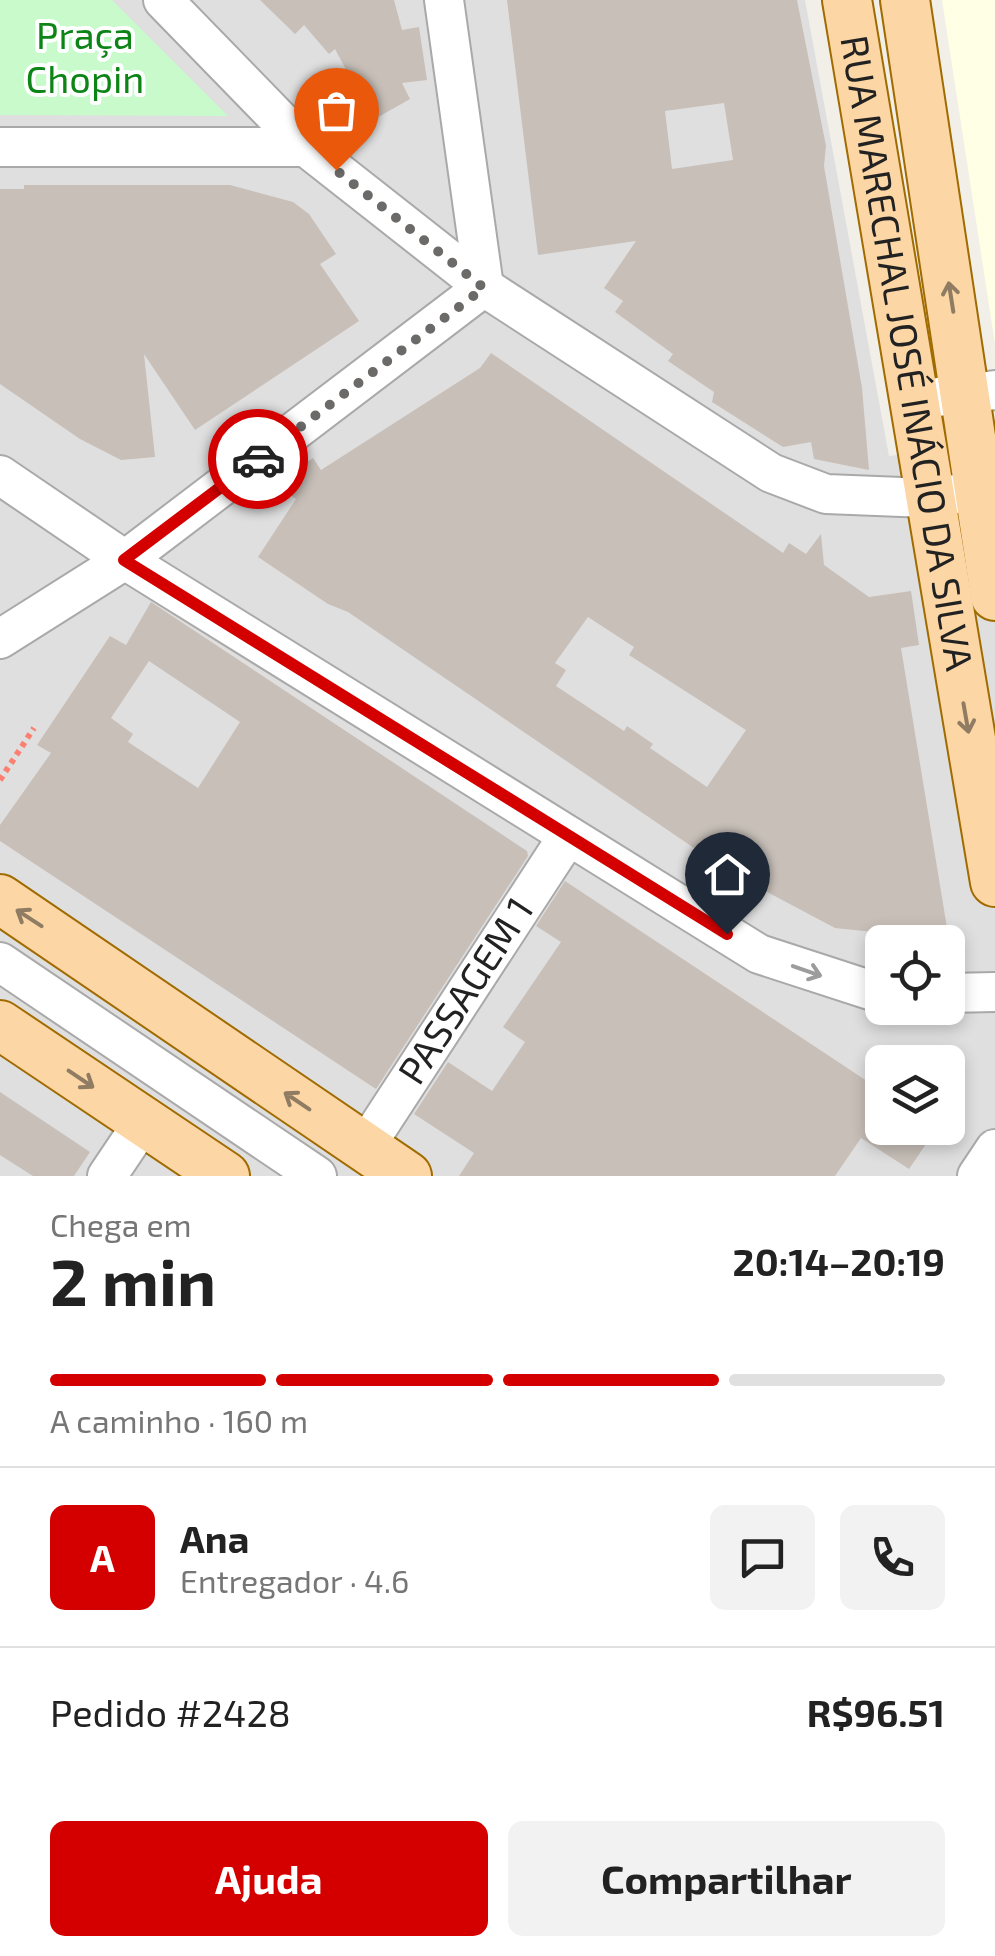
<!DOCTYPE html>
<html lang="pt">
<meta charset="utf-8">
<style>
body{margin:0;font-family:"Exo 2",sans-serif;background:#f2f2f2;color:#222;height:100vh;display:flex;flex-direction:column;font-size:38px;white-space:nowrap}
*{box-sizing:border-box;margin:0}
p{font-size:32px;color:#767676}
.icon{flex:none;width:55px;height:55px;fill:none;stroke:currentColor;stroke-width:2;stroke-linecap:round;stroke-linejoin:round}
.map{position:relative;height:1176px;overflow:hidden}
.sheet{display:flex;flex-direction:column;background:#fff;flex:1}
.sheet>*{flex:none}
.buttons{position:absolute;left:865px;top:925px;display:grid;gap:20px}
.buttons a{display:grid;place-items:center;width:100px;height:100px;border-radius:15px;background:#fff;box-shadow:0 5px 15px #0003;font-size:50px}
.pin{position:absolute;display:grid;place-items:center;width:85px;height:85px;color:#fff;margin:-102px -42px;border-radius:50% 50% 50% 0;rotate:-45deg;box-shadow:0 0 10px #0007}
.pin .icon{rotate:45deg}
.courier{position:absolute;display:grid;place-items:center;width:100px;height:100px;margin:-50px;border:8px solid #d40000;border-radius:50%;background:#fff;color:#222;box-shadow:0 2px 12px #0007}
.headline em{font-style:normal;font-weight:700}
.headline div{display:flex;flex-direction:column-reverse}
.headline{display:flex;align-items:center;justify-content:space-between;height:170px;padding:0 50px}
h1{font-size:65px;font-weight:700;line-height:75px}
.bar{display:grid;grid-template-columns:repeat(4,1fr);gap:15px 10px;align-content:center;height:120px;padding:0 50px}
.bar i{height:12px;border-radius:8px;background:#e0e0e0}
.bar .on{background:#d40000}
.bar p{grid-column:span 4}
.line{display:flex;align-items:center;gap:25px;padding:0 50px;border-top:2px solid #e0e0e0}
.line div{flex:1}
.round{display:grid;place-items:center;flex:none;width:105px;height:105px;border-radius:15px;background:#f2f2f2}
.primary-button{display:flex;gap:20px;margin-top:auto;padding:20px 50px}
.primary-button a{flex:1;height:115px;border-radius:15px;background:#d40000;color:#fff;font-size:40px;font-weight:700;line-height:115px;text-align:center}
.primary-button a+a{background:#f2f2f2;color:#222}
.map>svg:first-child{display:block}
.residential{fill:#e0dfdf;fill-rule:evenodd}
.education{fill:#ffffe5}
.park{fill:#c8facc}
.building{fill:#c7bfb8;fill-rule:evenodd}
.lines{fill:none;stroke-linecap:round;stroke-linejoin:round}
.minor-casing{stroke:#a9a9a9;stroke-width:42}
.major-casing{stroke:#a06b00;stroke-width:52}
.path{stroke:#fa8072;stroke-width:6;stroke-dasharray:5 5;stroke-linecap:butt}
.minor{stroke:#fff;stroke-width:38}
.major{stroke:#fcd6a4;stroke-width:48}
.oneway{stroke:#8f7c63}
.oneway2{stroke:#9c9c9c}
.done{stroke:#6b6a68;stroke-width:10;stroke-dasharray:0 18}
.route{stroke:#d40000;stroke-width:12}
.labels{text-anchor:middle;stroke-width:8;stroke-linejoin:round;paint-order:stroke}
.park-label{font-size:38px;fill:#0c8416;stroke:#fff}
.street-label{font-size:38px;fill:#222;stroke:#fff}
</style>
<div class="map">
<svg width="995" height="1176" viewBox="0 0 995 1176">
<rect width="100%" height="100%" fill="#f2efe9"/>
<path class="residential" d="M 0,0 L 805,0 L 889,456 L 995,443 L 995,1176 L 0,1176 ZM 882,942 L 948,942 L 948,1008 L 882,1008 ZM 882,1062 L 948,1062 L 948,1128 L 882,1128 Z"/>
<polygon class="education" points="942,0 995,0 995,344"/>
<polygon class="park" points="0,0 112,0 228,116 0,115"/>
<g class="building">
<polygon points="260,0 394,0 402,30 419,27 427,80 402,83 410,99 373,120 335,49 329,54 304,25 295,34"/>
<path d="M 507,0 L 797,0 L 826,146 L 824,166 L 862,388 L 869,470 L 814,459 L 811,442 L 783,447 L 712,402 L 714,392 L 668,361 L 673,354 L 615,312 L 623,301 L 604,288 L 636,241 L 538,255 ZM 724,103 L 733,160 L 672,169 L 665,111 Z"/>
<polygon points="24,185 230,185 293,202 309,214 336,254 320,264 359,321 195,430 144,354 155,457 121,460 80,439 0,384 0,189 24,189"/>
<path d="M 491,353 L 783,553 L 789,543 L 806,554 L 821,534 L 824,565 L 869,597 L 911,591 L 919,645 L 901,648 L 949,940 L 835,928 L 758,887 L 757,891 L 348,612 L 328,604 L 258,557 L 296,499 L 274,484 L 313,458 L 321,470 L 480,368 ZM 588,617 L 634,647 L 629,655 L 746,730 L 707,787 L 650,748 L 653,744 L 627,726 L 624,731 L 556,686 L 566,670 L 555,663 Z"/>
<path d="M 151,602 L 527,851 L 528,856 L 376,1089 L 0,841 L 0,825 L 51,753 L 37,745 L 110,636 L 126,645 ZM 149,661 L 240,722 L 198,788 L 128,742 L 133,734 L 111,718 Z"/>
<polygon points="565,881 882,1091 882,1128 937,1128 909,1169 861,1138 835,1176 459,1176 474,1153 414,1114 448,1062 492,1091 525,1042 503,1027 561,942 536,926"/>
<polygon points="0,1092 90,1152 74,1176 33,1176 0,1155"/>
</g>
<g class="lines">
<g class="minor-casing">
<g id="minor">
<polyline points="163,0 306,147 484,287 771,473 826,494 927,498 956,494"/>
<polyline points="0,147 306,147"/>
<polyline points="913,400 995,390"/>
<polyline points="0,475 125,560 759,954 882,994"/>
<polyline points="0,639 125,560 484,287 444,0"/>
<polyline points="0,962 317,1176"/>
<polyline points="948,993 995,992"/>
<polyline points="365,1147 568,836"/>
<polyline points="107,1176 144,1121"/>
<polyline points="977,1176 995,1149"/>
</g>
</g>
<g class="major-casing">
<g id="major">
<path id="s1" d="M 847,0 L 995,882"/>
<polyline points="905,0 995,596"/>
<polyline points="0,899 407,1176"/>
<polyline points="0,1025 225,1176"/>
</g>
</g>
<polyline class="path" points="0,780 34,728"/>
<use href="#minor" class="minor"/>
<use href="#major" class="major"/>
</g>
<defs><path id="oneway-shaft" d="M-6 0H5M1.5-3L5.5 0L1.5 3" fill="none" stroke-width="1.6" stroke-linecap="round" stroke-linejoin="round" transform="scale(2.5)"/></defs>
<g class="oneway">
<use href="#oneway-shaft" transform="translate(951 297) rotate(-99)"/>
<use href="#oneway-shaft" transform="translate(966 718) rotate(80)"/>
<use href="#oneway-shaft" transform="translate(29 918) rotate(-147)"/>
<use href="#oneway-shaft" transform="translate(81 1079) rotate(34)"/>
<use href="#oneway-shaft" transform="translate(297 1101) rotate(-146)"/>
</g>
<use class="oneway2" href="#oneway-shaft" transform="translate(807 971) rotate(19)"/>
<g class="lines">
<polyline class="done" points="258,459 484,288 336,170"/>
<polyline class="route" points="258,459 124,560 727,934"/>
</g>
<g class="labels">
<g class="park-label">
<text x="85" y="49">Praça<tspan x="85" dy="44">Chopin</tspan></text>
</g>
<g class="street-label">
<text dy="13" stroke="none"><textPath href="#s1" startOffset="358">RUA MARECHAL JOSÉ INÁCIO DA SILVA</textPath></text>
<text transform="translate(466 991) rotate(-57)" y="13">PASSAGEM 1</text>
</g>
</g>
</svg>
<div class="buttons">
<a><svg class="icon" aria-label="locate" viewBox="0 0 24 24"><circle cx="12" cy="12" r="6"/><path d="M12 2v4M12 18v4M2 12h4M18 12h4"/></svg></a>
<a><svg class="icon" aria-label="layers" viewBox="0 0 24 24"><path d="M12 4l9 5-9 5-9-5zM3 14l9 5 9-5"/></svg></a>
</div>
<div class="pin" style="left:336px;top:170px;background:#ea580c"><svg class="icon" aria-label="bag" viewBox="0 0 24 24"><path d="M5 8h14l-1 12H6zM9 8a3 3 0 0 1 6 0"/></svg></div>
<div class="pin" style="left:727px;top:934px;background:#1f2937"><svg class="icon" aria-label="home" viewBox="0 0 24 24"><path d="M3 11l9-7 9 7M6 9v11h12V9"/></svg></div>
<div class="courier" style="left:258px;top:459px"><svg class="icon" aria-label="car" viewBox="0 0 24 24"><path d="M5 17H2v-5l4-1 3-4h7l3 4 3 1v5h-3M9 17h6M6 11h13"/><circle cx="7" cy="17" r="2"/><circle cx="17" cy="17" r="2"/></svg></div>
</div>
<section class="sheet">
<div class="headline"><div><h1>2 min</h1><p>Chega em</p></div><em>20:14–20:19</em></div>
<div class="bar"><i class="on"></i><i class="on"></i><i class="on"></i><i></i><p>A caminho · 160 m</p></div>
<div class="line" style="height:180px"><b class="round" style="background:#d40000;color:#fff">A</b><div><b>Ana</b><p>Entregador · 4.6</p></div><a class="round"><svg class="icon" aria-label="chat" viewBox="0 0 24 24"><path d="M4 5h16v11H9l-5 4z"/></svg></a><a class="round"><svg class="icon" aria-label="phone" viewBox="0 0 24 24"><path d="M5 4h4l2 5-3 2q2 4 5 5l2-3 5 2v4C11 20 4 13 5 4z"/></svg></a></div>
<div class="line" style="height:130px"><div>Pedido #2428</div><b>R$96.51</b></div>
<div class="primary-button"><a>Ajuda</a><a>Compartilhar</a></div>
</section>
